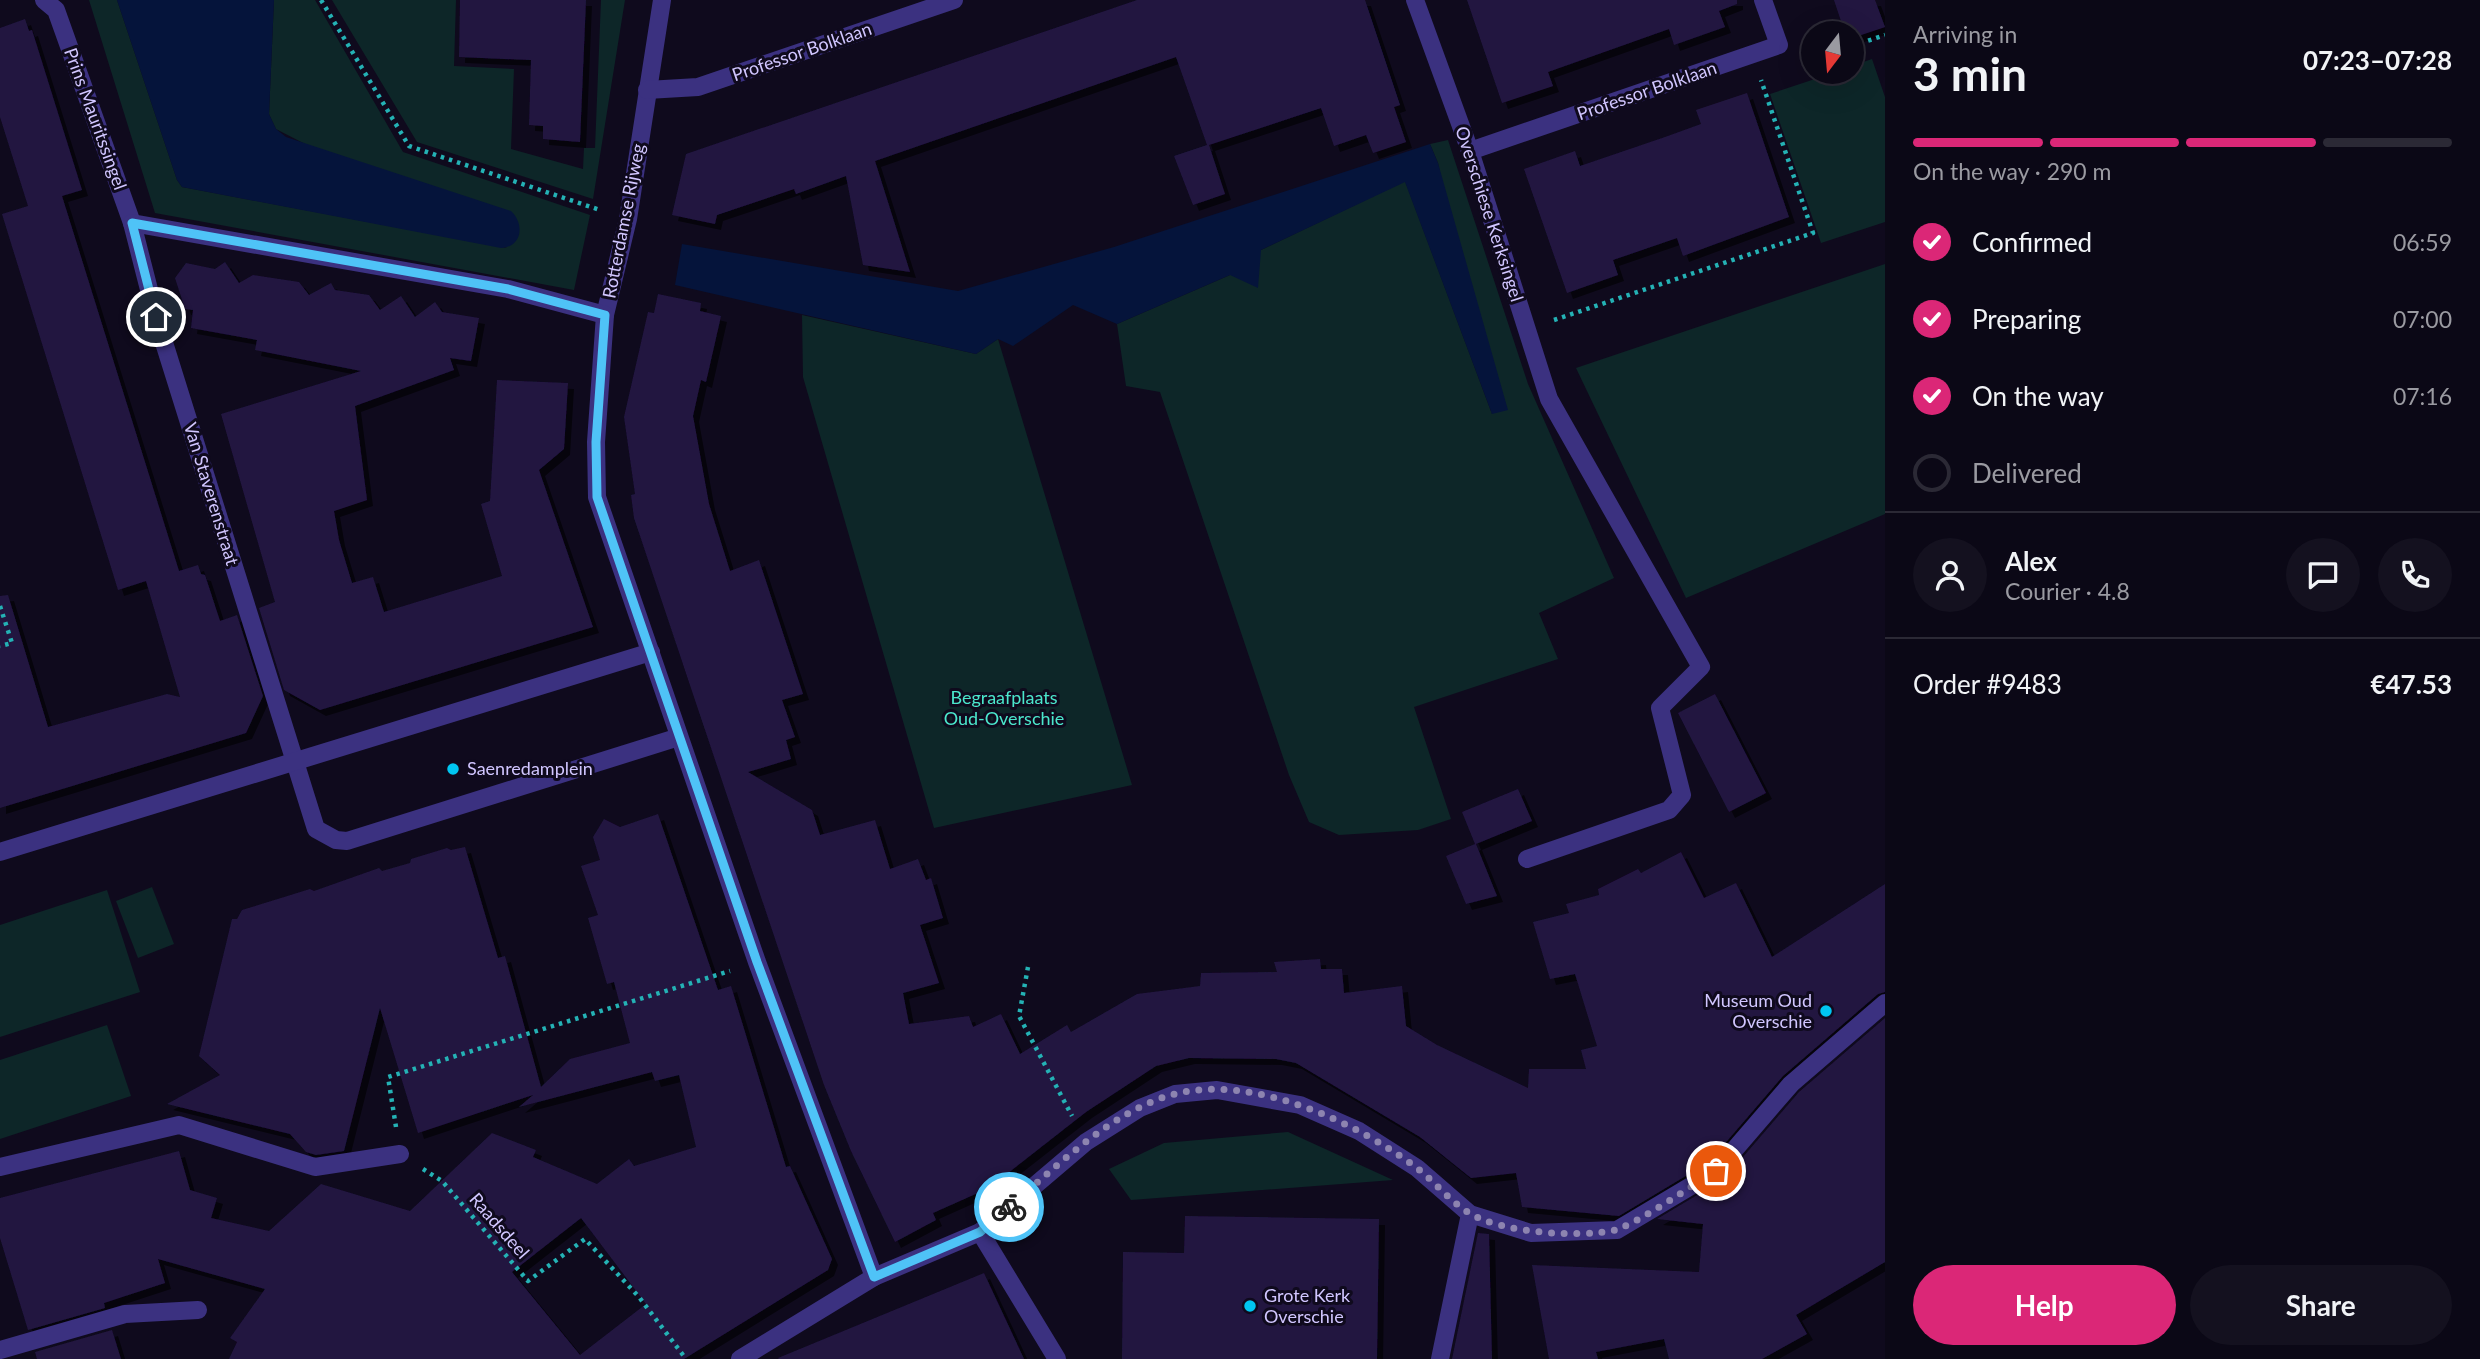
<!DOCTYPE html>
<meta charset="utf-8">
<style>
body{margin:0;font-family:Lato,sans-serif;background:#14111f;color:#f1f3f6;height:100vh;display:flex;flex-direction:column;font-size:26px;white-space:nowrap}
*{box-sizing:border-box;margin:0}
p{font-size:23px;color:#9a9aa1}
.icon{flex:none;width:38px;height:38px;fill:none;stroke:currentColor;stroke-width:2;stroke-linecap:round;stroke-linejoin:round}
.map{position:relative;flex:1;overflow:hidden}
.side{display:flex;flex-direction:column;background:#0b0816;width:595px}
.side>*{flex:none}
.needle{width:46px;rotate:196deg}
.buttons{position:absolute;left:1801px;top:21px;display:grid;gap:14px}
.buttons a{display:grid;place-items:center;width:63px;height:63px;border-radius:50%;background:#0b0816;box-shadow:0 7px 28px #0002,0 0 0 2px #2b2935;font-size:35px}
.pin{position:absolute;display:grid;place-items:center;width:60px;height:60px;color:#fff;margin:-30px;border:4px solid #fff;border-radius:50%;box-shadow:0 2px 7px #0007}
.courier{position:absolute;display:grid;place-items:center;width:70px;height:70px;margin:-35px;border:5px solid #4fc3f7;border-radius:50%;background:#fff;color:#222;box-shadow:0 2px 9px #0007}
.summary em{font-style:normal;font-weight:700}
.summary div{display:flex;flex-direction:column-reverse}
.summary{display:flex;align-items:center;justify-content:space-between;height:119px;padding:0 28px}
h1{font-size:46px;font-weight:700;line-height:52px}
.bar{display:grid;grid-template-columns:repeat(4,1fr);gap:10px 7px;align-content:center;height:84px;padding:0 28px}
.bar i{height:9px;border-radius:5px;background:#2b2935}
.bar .on{background:#db2777}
.bar p{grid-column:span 4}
.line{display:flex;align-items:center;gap:18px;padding:0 28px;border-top:2px solid #2b2935}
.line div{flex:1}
.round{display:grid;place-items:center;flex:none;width:74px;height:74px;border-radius:37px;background:#14111f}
ol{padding:0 28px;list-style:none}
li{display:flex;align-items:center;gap:21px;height:77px}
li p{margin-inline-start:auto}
li .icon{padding:7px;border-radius:50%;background:#db2777;color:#fff;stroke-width:4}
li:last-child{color:#9a9aa1}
li i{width:38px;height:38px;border:4px solid #2b2935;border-radius:50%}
.button{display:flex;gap:14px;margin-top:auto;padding:14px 28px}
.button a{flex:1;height:80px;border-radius:42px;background:#db2777;color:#fff;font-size:28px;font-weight:700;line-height:80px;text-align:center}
.button a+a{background:#14111f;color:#f1f3f6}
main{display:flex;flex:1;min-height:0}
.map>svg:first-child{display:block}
.green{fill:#0d2628}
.water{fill:#05143b}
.building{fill:#211540;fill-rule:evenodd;filter:url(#shadow)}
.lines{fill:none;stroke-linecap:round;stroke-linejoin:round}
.path{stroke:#24b2b5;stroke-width:4.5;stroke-dasharray:3.5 5;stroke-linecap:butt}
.minor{stroke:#3b3180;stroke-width:18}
.done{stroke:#8d84b0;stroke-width:7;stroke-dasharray:0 12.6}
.route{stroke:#4fc3f7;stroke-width:9}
.poi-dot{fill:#00c6f1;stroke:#0f0a1d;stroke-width:2.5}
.labels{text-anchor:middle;stroke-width:6;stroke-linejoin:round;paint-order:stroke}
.street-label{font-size:18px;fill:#d1c6ff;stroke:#0f0a1d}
.park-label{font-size:18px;fill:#4be7cc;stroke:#0f0a1d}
.poi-label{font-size:18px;fill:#d1c6ff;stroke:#0f0a1d;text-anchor:start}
</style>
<main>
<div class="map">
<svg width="1885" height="1359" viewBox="0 0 1885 1359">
<defs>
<filter id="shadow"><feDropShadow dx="6" dy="6" stdDeviation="0" flood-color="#0009"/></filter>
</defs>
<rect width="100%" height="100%" fill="#0f0a1d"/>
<g class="green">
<polygon points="89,0 117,0 177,180 182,187 507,248 276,129 269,114 274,0 315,0 403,152 590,215 574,290 155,213"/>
<polygon points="332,0 456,0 454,66 514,69 511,149 583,169 584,148 595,148 601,0 625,0 593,199 417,142"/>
<polygon points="1872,59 1885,97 1885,222 1821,243 1770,94 1836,72 1852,72 1852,66"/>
<polygon points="1448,140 1528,384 1614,578 1539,613 1558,659 1414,707 1451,819 1418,830 1339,835 1309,822 1289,775 1160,392 1126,386 1117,324 1230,275 1261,250 1405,181 1492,414 1438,163 1430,144"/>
<polygon points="1885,264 1885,514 1686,598 1576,368"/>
<polygon points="802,315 976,354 998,339 1132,785 934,828 803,377"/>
<polygon points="152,887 174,944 138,958 116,901"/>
<polygon points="107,890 140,992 0,1037 0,925"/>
<polygon points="107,1025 131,1096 0,1139 0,1060"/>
<polygon points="1288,1132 1393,1180 1131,1200 1109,1169 1164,1143"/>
</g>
<g class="water">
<path d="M 117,0 L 274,0 L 269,114 L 276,129 L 286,137 L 511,211 C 525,224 522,247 501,248 L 182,187 L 177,180 Z"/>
<polygon points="1430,144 1438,163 1508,410 1492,414 1405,182 1261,250 1258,288 1230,275 1117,324 1073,305 1013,346 998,339 976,354 675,285 682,244 958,291 1114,247"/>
</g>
<g class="building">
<polygon points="460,0 586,0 580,142 543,139 543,126 529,125 531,60 459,57"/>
<polygon points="1137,0 1365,0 1400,105 1394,107 1406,142 1373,153 1366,135 1334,146 1321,108 1209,145 1225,194 1193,205 1174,156 1207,145 1176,57 875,161 910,272 863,265 846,176 796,194 794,189 717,215 715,224 672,215 686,154"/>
<polygon points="1467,0 1737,0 1737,4 1719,11 1725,27 1674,45 1669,29 1548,72 1553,86 1502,103"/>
<polygon points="1834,0 1875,0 1885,27 1852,38 1852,33 1845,33"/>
<polygon points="25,19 29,31 32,30 82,190 62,196 179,571 198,565 201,574 205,575 220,621 237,615 263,696 246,733 0,808 0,596 8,595 48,727 167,694 180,697 146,581 118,590 2,214 28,206 0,117 0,28"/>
<polygon points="1747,93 1789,217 1683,256 1677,238 1613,260 1618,275 1567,293 1524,169 1575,151 1580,166 1665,137 1701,124 1696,110"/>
<polygon points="225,262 239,283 253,275 299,282 309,295 331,283 335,290 369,295 380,310 401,296 415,317 435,302 442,312 479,318 471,361 450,358 454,370 355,406 367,500 334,511 339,540 352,583 373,577 384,612 502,576 481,504 490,501 497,380 568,383 564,449 539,470 593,627 320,710 284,690 259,608 275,602 221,414 361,371 255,350 257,340 191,328 193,310 185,309 175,278 186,263 215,269"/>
<polygon points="658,294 701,303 700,311 721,316 706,382 701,380 693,416 709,504 730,571 759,560 803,694 782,700 795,737 786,740 791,759 748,772 812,810 820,835 875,820 890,869 918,859 926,880 931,878 943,918 920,925 939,983 903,993 909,1024 969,1016 973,1027 1001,1014 1020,1054 1067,1025 1071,1032 1137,994 1200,986 1201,973 1277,972 1274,962 1320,959 1321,969 1342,969 1344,993 1402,986 1406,1026 1437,1045 1528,1088 1529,1069 1586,1069 1581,1050 1597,1046 1575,974 1550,979 1533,922 1569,913 1566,904 1599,895 1598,889 1638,869 1641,873 1681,852 1704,898 1736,883 1772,957 1885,884 1885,992 1878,994 1783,1076 1709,1162 1619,1216 1522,1207 1516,1173 1471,1178 1420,1137 1296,1063 1276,1059 1189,1058 1156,1066 1086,1112 989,1188 933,1213 936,1220 895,1242 851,1151 824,1085 634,518 631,495 635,494 624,417 648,312 654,313"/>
<polygon points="1715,694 1766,793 1729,812 1678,713"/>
<polygon points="1518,789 1532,821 1476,844 1497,896 1466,904 1446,856 1475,844 1462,812"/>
<path d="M 658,814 L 718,990 L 731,986 L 786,1167 L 790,1166 L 832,1259 L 828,1270 L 684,1359 L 229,1359 L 237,1342 L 230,1338 L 265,1289 L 158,1259 L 165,1283 L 104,1303 L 105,1308 L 28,1330 L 0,1238 L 0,1198 L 179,1151 L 190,1190 L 217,1198 L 211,1218 L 269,1231 L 321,1184 L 410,1211 L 492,1133 L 536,1150 L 533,1157 L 597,1184 L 629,1159 L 634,1166 L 696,1147 L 679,1075 L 655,1081 L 652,1072 L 519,1107 L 533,1095 L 418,1133 L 380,1008 L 344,1151 L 316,1155 L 306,1152 L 290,1134 L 167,1104 L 220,1075 L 199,1056 L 232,919 L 237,919 L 242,910 L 310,889 L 314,891 L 379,868 L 382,871 L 410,863 L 411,859 L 447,848 L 451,850 L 465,847 L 498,958 L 505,956 L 541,1087 L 570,1059 L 630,1043 L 614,982 L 607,984 L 588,918 L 598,915 L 581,866 L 600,860 L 593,837 L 604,819 L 620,827 ZM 581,1218 L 646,1304 L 580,1355 L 512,1272 Z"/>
<polygon points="1885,1018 1885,1262 1796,1315 1807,1334 1762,1359 1669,1359 1664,1339 1596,1352 1598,1359 1549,1359 1532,1265 1699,1272 1703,1224 1657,1219 1724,1179 1799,1092"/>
<polygon points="1185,1216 1379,1219 1377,1359 1122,1359 1123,1252 1184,1253"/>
<polygon points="1478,1233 1489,1234 1492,1359 1452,1359"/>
<polygon points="984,1273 1024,1359 779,1359 778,1358"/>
<polygon points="112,1330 121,1359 37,1359 35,1352"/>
</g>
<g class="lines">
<g class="path">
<polyline points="321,0 409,146 600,210"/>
<polyline points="1852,46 1885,35"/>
<polyline points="1554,320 1813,233 1761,80"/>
<polyline points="0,606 12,643 0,646"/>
<polyline points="1028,967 1019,1016 1072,1116"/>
<polyline points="396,1127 388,1077 730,971"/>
<polyline points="423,1169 442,1181 528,1281 585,1239 639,1297 686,1359"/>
</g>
<g class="minor">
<polyline points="44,0 56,10 132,223 156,317 316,829 336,840 347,841 679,737"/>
<polyline points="662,0 628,219 605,315 596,442 597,497 757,962 874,1277"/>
<polyline points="1415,0 1470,151 1549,399 1701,667 1660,708 1682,795 1669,810 1527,859"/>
<polyline points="647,90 698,87 954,0"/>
<polyline points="1470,151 1779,45 1763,0"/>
<polyline points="132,223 508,289 605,315"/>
<polyline points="0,852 651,652"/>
<polyline points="0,1167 179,1125 315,1167 400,1154"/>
<polyline points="980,1232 1057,1359"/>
<polyline points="0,1350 125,1314 198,1310"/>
<polyline points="740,1359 874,1277 980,1232 1086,1142 1140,1108 1175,1094 1217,1090 1300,1105 1359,1131 1417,1168 1470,1214 1531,1233 1617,1230 1716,1171 1791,1084 1885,1003"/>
<polyline points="1440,1359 1470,1214"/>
</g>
</g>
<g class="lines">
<path class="done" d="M 1009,1207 C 1055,1168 1114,1109 1175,1094 C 1253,1074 1356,1122 1417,1168 C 1435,1182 1450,1201 1469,1213 C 1501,1233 1579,1238 1615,1230 C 1633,1226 1696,1183 1716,1171"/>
<polyline class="route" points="156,317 132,223 508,289 605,315 596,442 597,497 757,962 874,1277 980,1232 1009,1207"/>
</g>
<g class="poi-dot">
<circle cx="453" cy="769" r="7"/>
<circle cx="1826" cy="1011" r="7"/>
<circle cx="1250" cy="1306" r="7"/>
</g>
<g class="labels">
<g class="street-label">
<text transform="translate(802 52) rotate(-19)" y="6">Professor Bolklaan</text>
<text transform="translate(1647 91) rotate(-19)" y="6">Professor Bolklaan</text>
<text transform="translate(95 119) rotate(70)" y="6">Prins Mauritssingel</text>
<text transform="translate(1489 214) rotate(72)" y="6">Overschiese Kerksingel</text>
<text transform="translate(624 221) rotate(-79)" y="6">Rotterdamse Rijweg</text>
<text transform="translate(211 494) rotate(73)" y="6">Van Staverenstraat</text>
<text transform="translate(499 1226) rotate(49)" y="6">Raadsdeel</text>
</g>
<g class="park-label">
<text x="1004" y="704">Begraafplaats<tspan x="1004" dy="21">Oud-Overschie</tspan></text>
</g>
<g class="poi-label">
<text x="467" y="775">Saenredamplein</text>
<text x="1812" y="1007" text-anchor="end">Museum Oud<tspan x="1812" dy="21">Overschie</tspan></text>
<text x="1264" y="1302">Grote Kerk<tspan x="1264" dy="21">Overschie</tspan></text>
</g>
</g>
</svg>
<div class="buttons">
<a><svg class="needle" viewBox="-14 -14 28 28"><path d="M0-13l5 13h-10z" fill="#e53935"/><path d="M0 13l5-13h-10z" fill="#9a9aa1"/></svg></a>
</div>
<div class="pin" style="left:1716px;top:1171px;background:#ea580c"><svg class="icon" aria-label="bag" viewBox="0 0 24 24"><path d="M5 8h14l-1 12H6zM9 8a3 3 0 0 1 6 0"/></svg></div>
<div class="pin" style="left:156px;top:317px;background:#1f2937"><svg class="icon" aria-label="home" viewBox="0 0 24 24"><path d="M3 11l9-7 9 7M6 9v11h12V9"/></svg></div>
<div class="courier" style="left:1009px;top:1207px"><svg class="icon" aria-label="bike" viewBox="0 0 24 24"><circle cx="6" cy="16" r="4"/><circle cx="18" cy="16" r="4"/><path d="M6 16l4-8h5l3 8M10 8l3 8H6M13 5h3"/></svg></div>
</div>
<section class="side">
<div class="summary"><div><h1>3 min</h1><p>Arriving in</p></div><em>07:23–07:28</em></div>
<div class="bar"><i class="on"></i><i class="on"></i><i class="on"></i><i></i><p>On the way · 290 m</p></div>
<ol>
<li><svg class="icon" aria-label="check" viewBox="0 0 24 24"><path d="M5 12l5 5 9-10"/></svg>Confirmed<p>06:59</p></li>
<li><svg class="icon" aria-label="check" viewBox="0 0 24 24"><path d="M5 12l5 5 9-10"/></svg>Preparing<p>07:00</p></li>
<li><svg class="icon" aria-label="check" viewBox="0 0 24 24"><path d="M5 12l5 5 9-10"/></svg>On the way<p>07:16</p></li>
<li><i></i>Delivered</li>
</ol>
<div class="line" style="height:126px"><a class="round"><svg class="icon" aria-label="person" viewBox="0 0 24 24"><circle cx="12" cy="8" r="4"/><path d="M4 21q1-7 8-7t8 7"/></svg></a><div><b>Alex</b><p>Courier · 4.8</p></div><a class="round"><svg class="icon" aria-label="chat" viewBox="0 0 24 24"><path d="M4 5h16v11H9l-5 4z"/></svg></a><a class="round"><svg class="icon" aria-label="phone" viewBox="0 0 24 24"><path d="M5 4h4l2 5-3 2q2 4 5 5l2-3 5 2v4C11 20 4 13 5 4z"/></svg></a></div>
<div class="line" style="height:91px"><div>Order #9483</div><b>€47.53</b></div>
<div class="button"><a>Help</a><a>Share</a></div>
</section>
</main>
